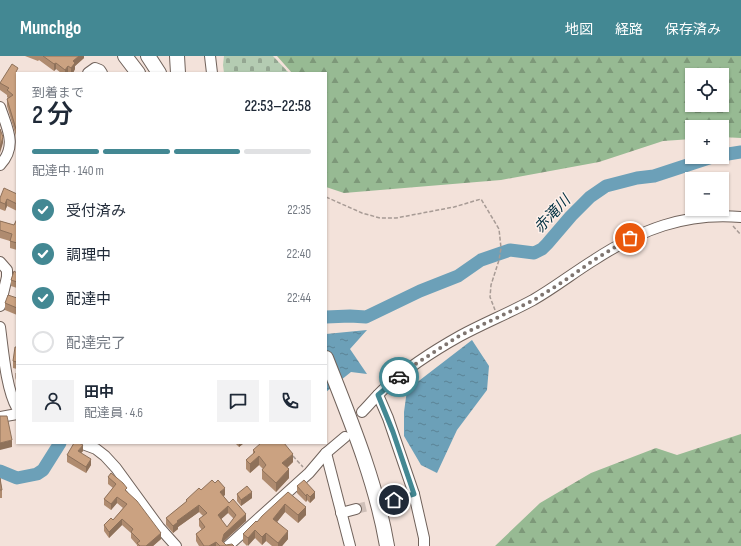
<!DOCTYPE html>
<html lang="ja">
<meta charset="utf-8">
<style>
body{margin:0;font-family:"Sofia Sans Condensed","Noto Sans JP",sans-serif;background:#f2f2f3;color:#1f2937;height:100vh;display:flex;flex-direction:column;font-size:15px;white-space:nowrap}
*{box-sizing:border-box;margin:0}
p{font-size:13px;color:#747a83}
.icon{flex:none;width:22px;height:22px;fill:none;stroke:currentColor;stroke-width:2;stroke-linecap:round;stroke-linejoin:round}
.map{position:relative;flex:1;overflow:hidden}
.sheet{position:absolute;left:16px;top:16px;width:311px;height:372px;display:flex;flex-direction:column;background:#fff;border-radius:0px;box-shadow:0 1px 3px #0004}
.sheet>*{flex:none}
.fabs{position:absolute;left:685px;top:12px;display:grid;gap:8px}
.fabs a{display:grid;place-items:center;width:44px;height:44px;border-radius:0px;background:#fff;box-shadow:0 1px 3px #0004;font-size:20px}
.pin{position:absolute;display:grid;place-items:center;width:34px;height:34px;color:#fff;margin:-17px;border:2px solid #fff;border-radius:50%;box-shadow:0 1px 4px #0007}
.courier{position:absolute;display:grid;place-items:center;width:40px;height:40px;margin:-20px;border:3px solid #438893;border-radius:50%;background:#fff;color:#222;box-shadow:0 1px 5px #0007}
.headline em{font-style:normal;font-weight:600}
.headline div{display:flex;flex-direction:column-reverse}
.headline{display:flex;align-items:center;justify-content:space-between;height:68px;padding:0 16px}
h1{font-size:26px;font-weight:600;line-height:30px}
.bar{display:grid;grid-template-columns:repeat(4,1fr);gap:6px 4px;align-content:center;height:48px;padding:0 16px}
.bar i{height:5px;border-radius:3px;background:#e0e1e3}
.bar .active{background:#438893}
.bar p{grid-column:span 4}
.line{display:flex;align-items:center;gap:10px;padding:0 16px;border-top:1px solid #e0e1e3}
.line div{flex:1}
.round{display:grid;place-items:center;flex:none;width:42px;height:42px;border-radius:0px;background:#f2f2f3}
ol{padding:0 16px;list-style:none}
li{display:flex;align-items:center;gap:12px;height:44px}
li p{margin-inline-start:auto}
li .icon{padding:4px;border-radius:50%;background:#438893;color:#fff;stroke-width:4}
li:last-child{color:#747a83}
li i{width:22px;height:22px;border:2px solid #e0e1e3;border-radius:50%}
header{display:flex;align-items:center;gap:24px;box-sizing:border-box;height:56px;padding:0 20px;background:#438893;color:#fff}
header strong{font-size:19px}
nav{display:flex;gap:22px;margin-inline-start:auto;font-size:14px}
.map>svg:first-child{display:block}
.forest{fill:url(#forest-firs);fill-rule:evenodd}
.cemetery{fill:url(#cemetery-stones)}
.water{fill:url(#water-ripples)}
.lines{fill:none;stroke-linecap:round;stroke-linejoin:round}
.river{stroke:#6ca0b8;stroke-width:13}
.minor-tunnel{stroke:#cfc0b9;stroke-width:10;stroke-dasharray:10 5;stroke-linecap:butt}
.minor-casing{stroke:#70625b;stroke-width:12}
.highway-casing{stroke:#70625b;stroke-width:16}
.path{stroke:#a79b95;stroke-width:1.5;stroke-dasharray:4 2;stroke-linecap:butt}
.minor{stroke:#fff;stroke-width:10}
.highway{stroke:#fff;stroke-width:14}
.wall{fill:#af8b6f;fill-rule:evenodd}
.shaded-wall{fill:#8e715a}
.building{fill:#cba281;stroke:#8e715a;fill-rule:evenodd}
.done{stroke:#7f7570;stroke-width:4;stroke-dasharray:0 7.2}
.route{stroke:#438893;stroke-width:5}
.labels{text-anchor:middle;stroke-width:3;stroke-linejoin:round;paint-order:stroke}
.water-label{font-size:15px;font-style:italic;fill:#003041;stroke:#fef0ea}
</style>
<header>
<strong>Munchgo</strong>
<nav><a>地図</a><a>経路</a><a>保存済み</a></nav>
</header>
<div class="map">
<svg width="741" height="490" viewBox="0 0 741 490">
<defs>
<pattern id="forest-firs" width="22" height="20" patternUnits="userSpaceOnUse"><rect width="22" height="20" fill="#97ba93"/><path d="M5 1l3.5 6h-7zM16 11l3.5 6h-7z" fill="#7d9879"/></pattern>
<pattern id="cemetery-stones" width="16" height="16" patternUnits="userSpaceOnUse"><rect width="16" height="16" fill="#b4ccb2"/><path d="M2 7V4a2 2 0 0 1 4 0v3zM10 15v-3a2 2 0 0 1 4 0v3z" fill="#94a792"/></pattern>
<pattern id="water-ripples" width="26" height="14" patternUnits="userSpaceOnUse"><rect width="26" height="14" fill="#6ca0b8"/><path d="M2 4q2-2 4 0t4 0M15 11q2-2 4 0t4 0" fill="none" stroke="#5a8396"/></pattern>
</defs>
<rect width="100%" height="100%" fill="#f3e2da"/>
<g class="forest">
<path d="M 277,0 L 741,0 L 741,82 L 722,81 L 722,71 L 692,71 L 692,83 L 663,85 L 599,106 L 501,124 L 344,137 L 326,131 L 326,17 L 292,17 ZM 692,19 L 722,19 L 722,49 L 692,49 Z"/>
<polygon points="741,378 741,490 495,490 540,447 591,417 656,392 677,399"/>
</g>
<polygon class="cemetery" points="224,0 273,0 289,17 224,17 223,9"/>
<g class="water">
<polygon points="367,274 350,293 367,318 351,316 326,336 326,278"/>
<polygon points="472,284 489,310 487,334 457,374 437,417 421,409 404,380 404,356 407,334"/>
</g>
<g class="lines">
<g class="river">
<polyline points="722,99 741,96"/>
<polyline points="326,261 350,260 366,261 420,235 458,220 481,204 510,194 534,197 542,193 547,188 571,160 590,141 606,130 637,122 654,120 712,101"/>
<polyline points="0,415 17,422 37,418 43,414 60,387"/>
</g>
<polyline class="minor-tunnel" points="356,453 394,444"/>
<g class="minor-casing">
<g id="minor">
<polyline points="210,0 212,17"/>
<polyline points="88,17 95,12 100,14 102,17"/>
<path d="M 0,51 C 7,72 18,90 0,109"/>
<polyline points="0,206 7,214 7,221 0,250"/>
<path d="M 0,271 C 3,293 6,333 17,352"/>
<polyline points="378,339 388,362 414,438 394,444"/>
<path d="M 362,356 C 370,348 377,339 385,332 C 407,312 435,294 460,280 C 484,267 509,257 533,244 C 554,232 573,217 594,204 C 640,174 685,156 741,161"/>
<polyline points="0,361 17,358"/>
<polyline points="80,387 96,393 105,400 116,412 159,471 176,490"/>
<polyline points="326,397 350,490"/>
<polyline points="414,438 424,482 424,490"/>
<polyline points="341,457 356,453"/>
<polyline points="228,490 309,417 326,397 345,381"/>
</g>
</g>
<g class="highway-casing">
<g id="highway">
<polyline points="125,0 138,17"/>
<polyline points="148,0 159,17"/>
<polyline points="177,0 178,17"/>
<path d="M 326,302 C 350,363 376,425 387,490"/>
</g>
</g>
<g class="path">
<polyline points="326,141 362,157 380,162 396,162 454,151 481,143 499,173 501,192 499,204 491,229 490,241 495,254"/>
<polyline points="733,170 741,179"/>
<polyline points="293,400 303,411"/>
</g>
<use href="#minor" class="minor"/>
<use href="#highway" class="highway"/>
</g>
<g class="wall">
<polygon points="25,0 84,0 84,2 75,10 75,13 73,17 61,17 56,13 54,15 39,4 38,5"/>
<polygon points="18,17 16,80 7,50 7,43 8,42 7,41 7,39 0,34 0,27"/>
<polygon points="17,138 17,155 7,150 5,155 0,153 0,146"/>
<polygon points="17,163 17,194 10,192 10,185 0,182 0,165 14,169"/>
<polygon points="17,217 17,232 11,230 11,224"/>
<polygon points="17,242 17,259 5,254 5,247"/>
<polygon points="17,291 17,313 13,312 13,305"/>
<polygon points="16,317 17,317 17,334 16,330"/>
<polygon points="235,387 244,387 239,391"/>
<polygon points="253,394 293,406 287,412 289,422 276,436 262,423 262,414 263,413 259,409 250,417 246,413 246,404 253,398"/>
<polygon points="83,395 81,397 91,409 86,417 67,406 67,399"/>
<polygon points="108,421 127,435 161,483 153,490 137,490 137,489 131,482 131,477 122,469 109,482 104,475 104,469 113,464 123,452 117,447 111,454 104,449 104,443 113,432 108,428"/>
<polygon points="0,422 2,434 2,442 0,442"/>
<path d="M 215,427 L 225,439 L 223,440 L 246,465 L 224,485 L 223,486 L 226,489 L 234,490 L 199,490 L 196,485 L 196,478 L 202,474 L 199,470 L 199,463 L 203,460 L 199,456 L 178,471 L 178,473 L 173,477 L 166,469 L 166,462 L 186,446 L 186,444 L 201,434 ZM 228,457 L 234,463 L 227,471 L 221,463 Z"/>
<polygon points="297,430 315,442 310,447 307,444 306,446 297,437"/>
<polygon points="288,436 306,459 298,467 285,456 277,466 288,483 282,490 272,490 266,485 262,489 255,482 247,490 243,486 243,478 257,466"/>
<polygon points="237,438 252,442 241,450 237,445"/>
</g>
<g class="shaded-wall">
<polygon points="79,0 84,0 84,2 75,10 75,13 73,17 71,17 71,12 73,5"/>
<polygon points="56,7 56,13 54,15 54,8"/>
<polygon points="68,10 68,17 65,17 65,14"/>
<polygon points="17,72 17,79 16,80 16,73"/>
<polygon points="3,81 3,87 0,97 0,91"/>
<polygon points="7,143 7,150 5,155 5,148"/>
<polygon points="12,384 12,391 0,394 0,387"/>
<polygon points="239,387 244,387 239,391"/>
<polygon points="83,389 83,395 78,401 78,395"/>
<polygon points="293,398 293,406 282,416 282,407"/>
<polygon points="259,400 259,409 250,417 250,408"/>
<polygon points="91,403 91,409 86,417 86,411"/>
<polygon points="289,413 289,422 276,436 276,427"/>
<polygon points="225,432 225,439 220,443 220,436"/>
<polygon points="252,436 252,442 241,450 241,444"/>
<polygon points="315,436 315,442 310,447 310,441"/>
<polygon points="307,438 307,444 306,446 306,440"/>
<polygon points="117,441 117,447 111,454 111,448"/>
<polygon points="285,448 285,456 273,471 273,463"/>
<polygon points="199,449 199,456 178,471 178,473 173,477 173,470 177,465"/>
<polygon points="228,450 228,457 218,466 218,459"/>
<polygon points="306,451 306,459 298,467 298,459"/>
<polygon points="246,458 246,465 224,485 222,490 222,485 224,478"/>
<polygon points="122,463 122,469 109,482 109,476"/>
<polygon points="255,474 255,482 248,490 248,482"/>
<polygon points="288,475 288,483 282,490 278,490 278,487"/>
<polygon points="161,477 161,483 153,490 146,490"/>
<polygon points="266,477 266,485 262,489 262,481"/>
<polygon points="216,486 216,490 209,490"/>
</g>
<g class="building">
<polygon points="43,0 79,0 73,5 75,7 71,12 68,10 65,14 56,7 54,8"/>
<polygon points="12,8 18,12 16,16 17,17 17,72 16,73 7,43 13,39 7,34 9,32 0,27"/>
<polygon points="0,73 3,81 0,91"/>
<polygon points="4,132 17,138 17,148 7,143 5,148 0,146 0,142"/>
<polygon points="17,163 17,187 10,185 12,178 0,174 0,165 14,169"/>
<polygon points="14,215 17,217 17,226 11,224"/>
<polygon points="8,239 17,242 17,252 5,247"/>
<polygon points="15,291 17,291 17,306 13,305"/>
<polygon points="16,317 17,317 17,326 16,322"/>
<polygon points="0,360 7,360 12,384 0,387"/>
<polygon points="74,387 79,387 83,389 78,395 91,403 86,411 67,399"/>
<polygon points="261,387 284,387 293,398 282,407 289,413 276,427 262,414 266,409 259,400 250,408 246,404 255,396 253,394"/>
<polygon points="111,417 123,427 127,432 125,434 137,445 161,477 146,490 140,490 137,487 140,485 131,476 133,473 122,463 109,476 104,469 111,462 113,464 127,448 117,441 111,448 104,443 116,428 108,421"/>
<polygon points="0,422 2,434 0,434"/>
<path d="M 212,424 L 215,427 L 218,424 L 225,432 L 220,436 L 229,447 L 233,443 L 246,458 L 224,478 L 222,485 L 226,489 L 232,488 L 234,490 L 220,490 L 216,486 L 209,490 L 204,490 L 196,478 L 205,471 L 199,463 L 207,457 L 199,449 L 177,465 L 178,466 L 173,470 L 166,462 L 187,445 L 186,444 L 199,432 L 201,434 ZM 228,450 L 236,459 L 227,471 L 218,459 Z"/>
<polygon points="304,424 315,436 310,441 307,438 306,440 297,430"/>
<polygon points="247,430 252,436 241,444 237,438"/>
<polygon points="288,436 306,451 298,459 285,448 273,463 288,475 278,487 266,477 262,481 255,474 248,482 243,478 256,465 257,466 262,460"/>
</g>
<g class="lines">
<polyline class="done" points="399,321 414,309 459,280 534,244 564,225 594,204 630,182"/>
<polyline class="route" points="394,444 414,438 393,376 378,339 399,321"/>
</g>
<g class="labels">
<g class="water-label">
<text transform="translate(552 158) rotate(-47)" y="5">赤滝川</text>
</g>
</g>
</svg>
<div class="fabs">
<a><svg class="icon" aria-label="locate" viewBox="0 0 24 24"><circle cx="12" cy="12" r="6"/><path d="M12 2v4M12 18v4M2 12h4M18 12h4"/></svg></a>
<a>+</a>
<a>−</a>
</div>
<div class="pin" style="left:630px;top:182px;background:#ea580c"><svg class="icon" aria-label="bag" viewBox="0 0 24 24"><path d="M5 8h14l-1 12H6zM9 8a3 3 0 0 1 6 0"/></svg></div>
<div class="pin" style="left:394px;top:444px;background:#1f2937"><svg class="icon" aria-label="home" viewBox="0 0 24 24"><path d="M3 11l9-7 9 7M6 9v11h12V9"/></svg></div>
<div class="courier" style="left:399px;top:321px"><svg class="icon" aria-label="car" viewBox="0 0 24 24"><path d="M5 17H2v-5l4-1 3-4h7l3 4 3 1v5h-3M9 17h6M6 11h13"/><circle cx="7" cy="17" r="2"/><circle cx="17" cy="17" r="2"/></svg></div>
<section class="sheet">
<div class="headline"><div><h1>2 分</h1><p>到着まで</p></div><em>22:53–22:58</em></div>
<div class="bar"><i class="active"></i><i class="active"></i><i class="active"></i><i></i><p>配達中 · 140 m</p></div>
<ol>
<li><svg class="icon" aria-label="check" viewBox="0 0 24 24"><path d="M5 12l5 5 9-10"/></svg>受付済み<p>22:35</p></li>
<li><svg class="icon" aria-label="check" viewBox="0 0 24 24"><path d="M5 12l5 5 9-10"/></svg>調理中<p>22:40</p></li>
<li><svg class="icon" aria-label="check" viewBox="0 0 24 24"><path d="M5 12l5 5 9-10"/></svg>配達中<p>22:44</p></li>
<li><i></i>配達完了</li>
</ol>
<div class="line" style="height:72px"><a class="round"><svg class="icon" aria-label="person" viewBox="0 0 24 24"><circle cx="12" cy="8" r="4"/><path d="M4 21q1-7 8-7t8 7"/></svg></a><div><b>田中</b><p>配達員 · 4.6</p></div><a class="round"><svg class="icon" aria-label="chat" viewBox="0 0 24 24"><path d="M4 5h16v11H9l-5 4z"/></svg></a><a class="round"><svg class="icon" aria-label="phone" viewBox="0 0 24 24"><path d="M5 4h4l2 5-3 2q2 4 5 5l2-3 5 2v4C11 20 4 13 5 4z"/></svg></a></div>
</section>
</div>
